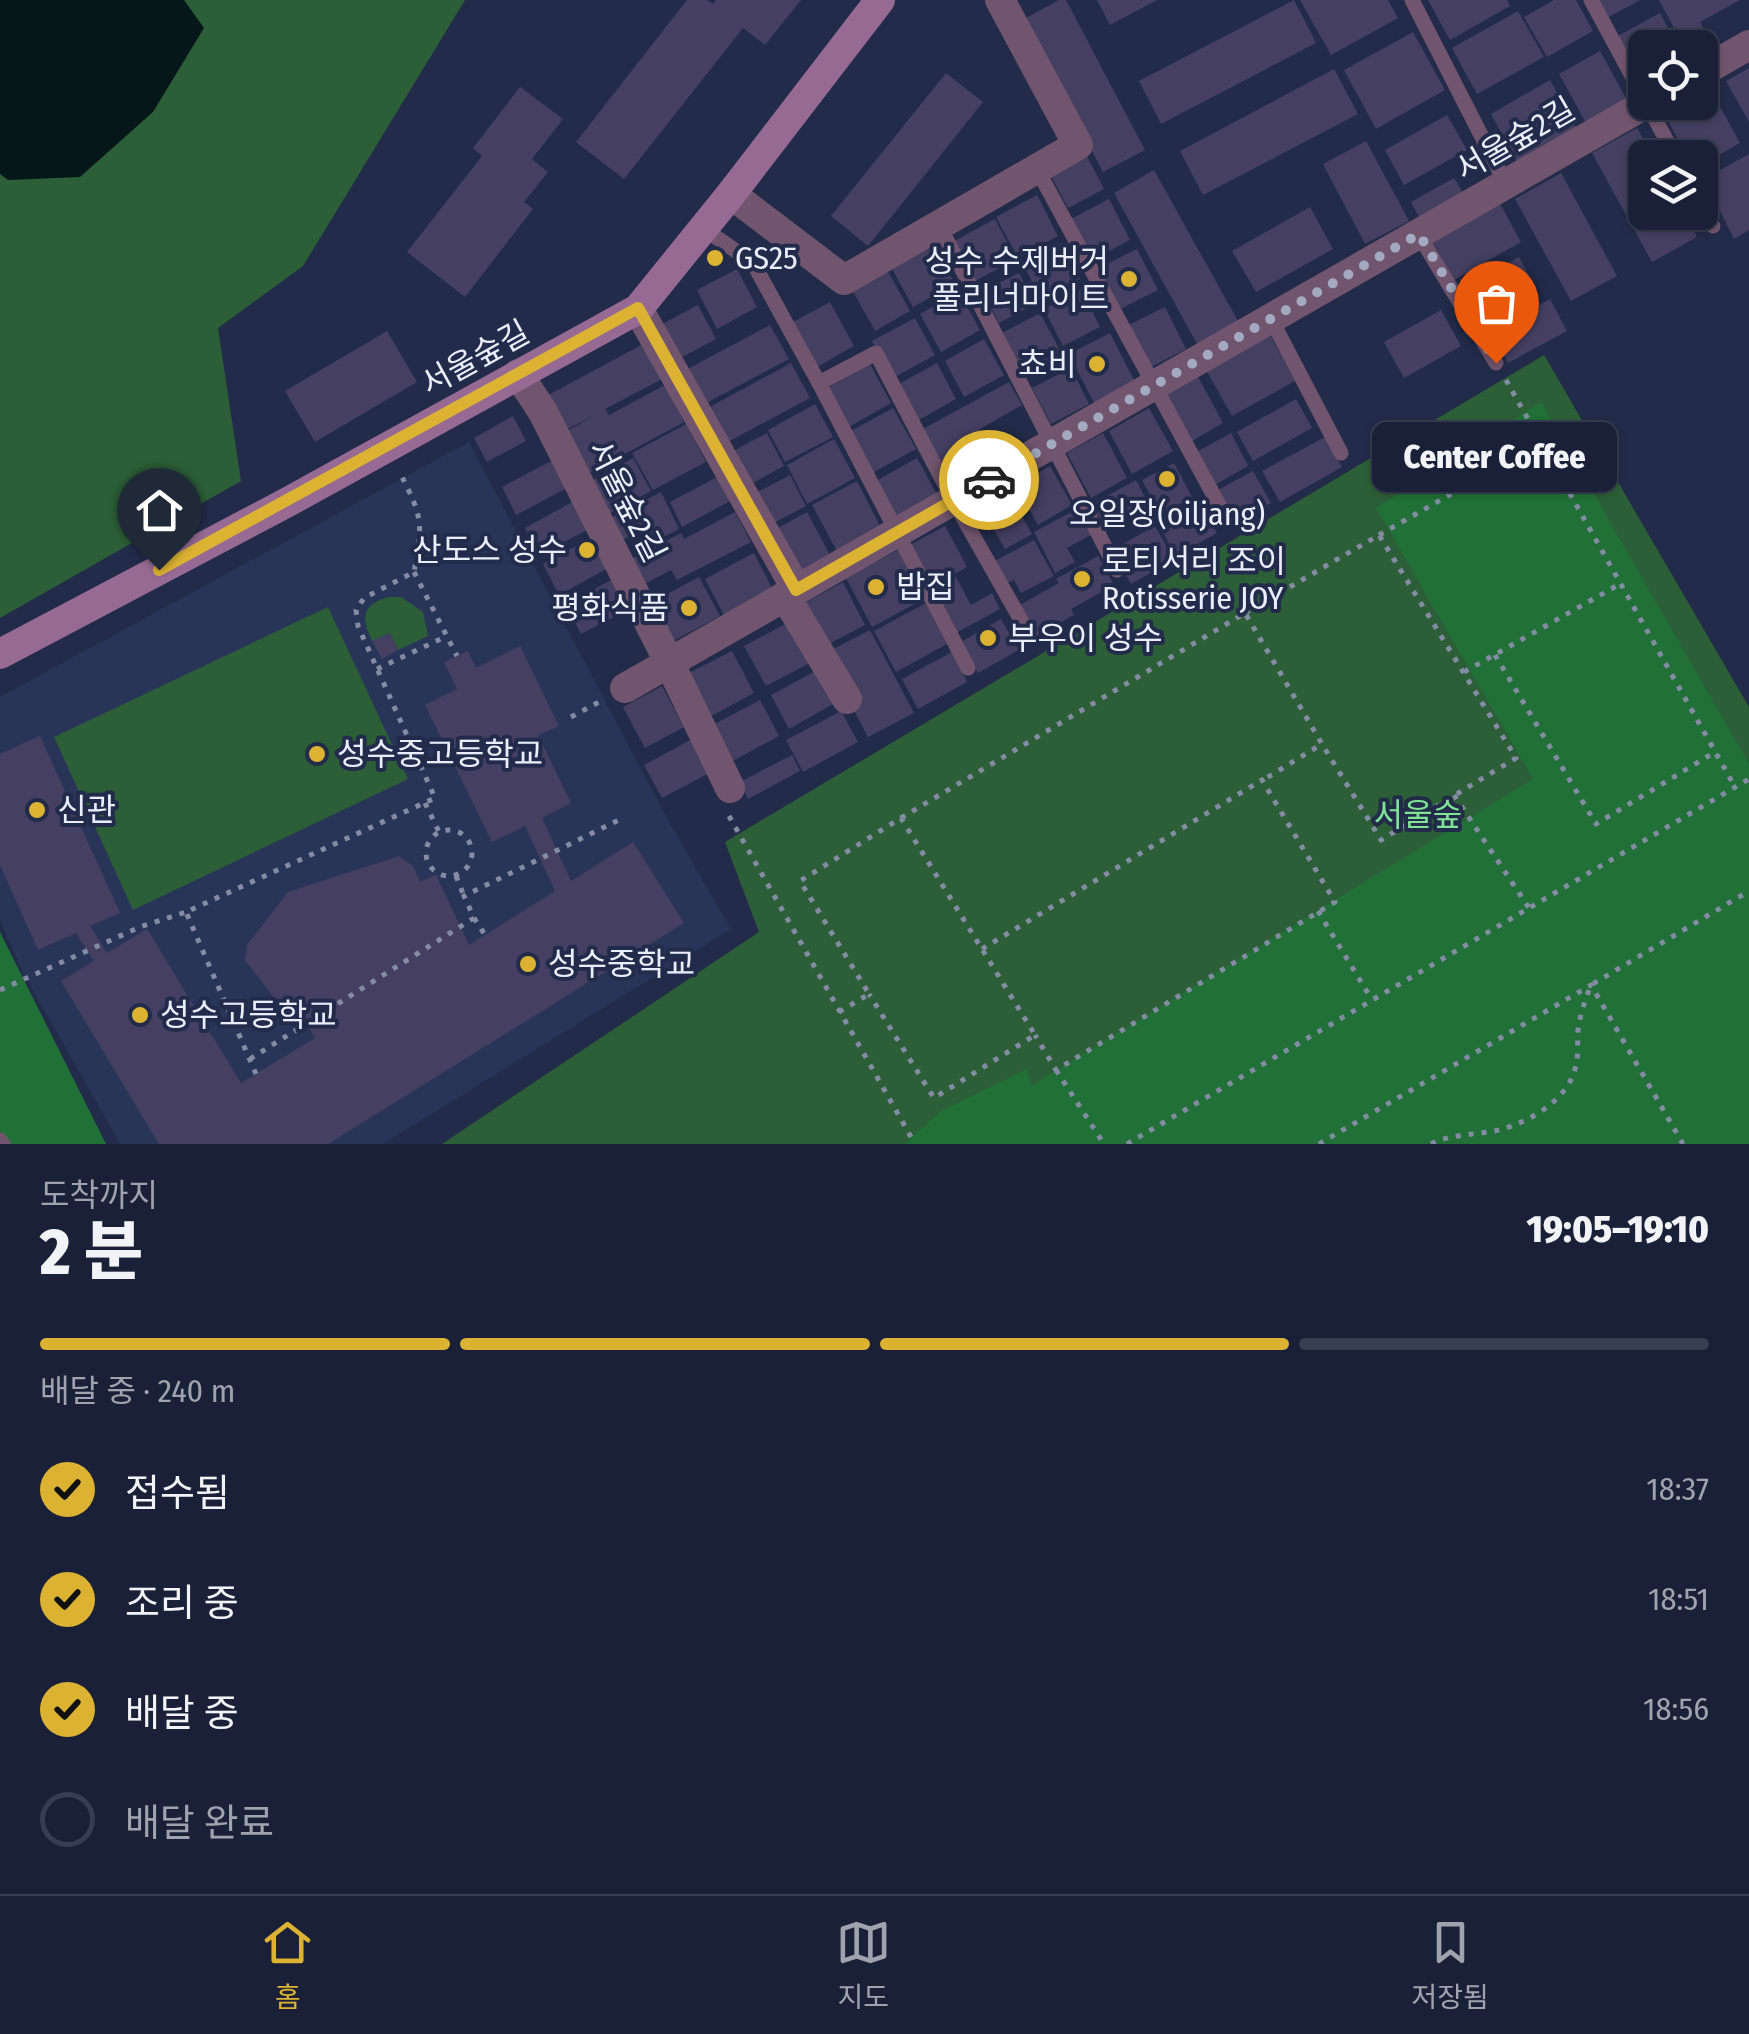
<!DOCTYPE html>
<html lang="ko">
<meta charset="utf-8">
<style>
body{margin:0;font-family:"Fira Sans Condensed","Noto Sans KR",sans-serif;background:#23283f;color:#f1f3f6;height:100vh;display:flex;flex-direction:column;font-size:38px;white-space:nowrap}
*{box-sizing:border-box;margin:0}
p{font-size:32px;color:#9fa3ad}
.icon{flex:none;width:55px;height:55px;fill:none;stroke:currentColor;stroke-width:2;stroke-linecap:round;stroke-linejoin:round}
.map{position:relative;height:1144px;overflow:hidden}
.drawer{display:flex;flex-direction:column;background:#1a2037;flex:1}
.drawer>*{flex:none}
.fabs{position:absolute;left:1628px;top:30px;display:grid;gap:20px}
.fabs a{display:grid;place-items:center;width:90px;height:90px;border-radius:15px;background:#1a2037;box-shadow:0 2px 8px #0004,0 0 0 2px #383e52;font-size:50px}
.pin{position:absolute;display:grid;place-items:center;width:85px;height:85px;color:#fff;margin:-102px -42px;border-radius:50% 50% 50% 0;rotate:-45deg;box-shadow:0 0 10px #0007}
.pin .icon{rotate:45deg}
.courier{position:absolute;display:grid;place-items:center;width:100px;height:100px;margin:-50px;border:8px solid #dcb233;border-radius:50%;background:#fff;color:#222;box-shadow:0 2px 12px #0007}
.bubble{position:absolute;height:70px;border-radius:15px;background:#1a2037;box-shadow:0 2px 8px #0004,0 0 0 2px #383e52;font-size:32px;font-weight:800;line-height:70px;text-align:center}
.overview em{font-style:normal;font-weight:800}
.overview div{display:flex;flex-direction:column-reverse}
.overview{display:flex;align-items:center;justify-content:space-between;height:170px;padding:0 40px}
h1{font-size:65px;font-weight:800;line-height:75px}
.bar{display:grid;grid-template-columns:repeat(4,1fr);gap:15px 10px;align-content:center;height:120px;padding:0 40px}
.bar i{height:12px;border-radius:8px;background:#383e52}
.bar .current{background:#dcb233}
.bar p{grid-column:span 4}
ol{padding:0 40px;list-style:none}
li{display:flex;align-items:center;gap:30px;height:110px}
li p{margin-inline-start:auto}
li .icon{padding:10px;border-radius:50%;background:#dcb233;color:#111;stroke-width:4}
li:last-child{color:#9fa3ad}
li i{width:55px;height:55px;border:5px solid #383e52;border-radius:50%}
.dock{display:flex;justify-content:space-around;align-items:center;height:140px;border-top:2px solid #383e52;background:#1a2037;font-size:28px;color:#9fa3ad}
.dock a{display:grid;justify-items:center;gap:5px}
.dock .current{color:#dcb233}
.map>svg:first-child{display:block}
.built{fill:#293459}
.green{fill:#2c5f37}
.forest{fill:#207037}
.water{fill:#061719}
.building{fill:#454062}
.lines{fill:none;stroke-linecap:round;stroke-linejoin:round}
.path{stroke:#848ca3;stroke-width:5;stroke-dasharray:5 8;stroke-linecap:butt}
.lane{stroke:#71556e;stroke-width:15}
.street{stroke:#71556e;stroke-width:30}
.secondary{stroke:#966a93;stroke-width:30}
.done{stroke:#a3aabf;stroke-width:10;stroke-dasharray:0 18}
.route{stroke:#dcb233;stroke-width:12}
.poi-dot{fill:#dcb233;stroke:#222b49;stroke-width:4}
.labels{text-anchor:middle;stroke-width:8;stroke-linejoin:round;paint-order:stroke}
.street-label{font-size:32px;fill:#e8eefe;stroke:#222b49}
.poi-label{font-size:32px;fill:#e8eefe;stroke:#222b49;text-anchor:start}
.park-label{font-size:32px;fill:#7fe594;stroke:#222b49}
</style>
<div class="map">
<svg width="1749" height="1144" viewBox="0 0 1749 1144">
<rect width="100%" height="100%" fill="#222b49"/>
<polygon class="built" points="469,442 663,811 731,929 383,1144 120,1144 22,971 0,920 0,697"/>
<g class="green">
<polygon points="0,0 465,0 303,266 218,328 241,481 0,618"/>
<polygon points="1544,355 1749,707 1749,1144 442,1144 759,932 725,842"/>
<path d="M 388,597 L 401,597 L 423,612 L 428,636 L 398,650 L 390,633 L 372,641 C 362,618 360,606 388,597 Z"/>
<polygon points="328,607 408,779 133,910 54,737"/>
</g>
<g class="forest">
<polygon points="1541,402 1749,764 1749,1144 905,1144 941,1111 1027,1069 1031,1086 1533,779 1376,508"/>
<polygon points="0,932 106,1144 0,1144"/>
</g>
<polygon class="water" points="0,0 184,0 204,28 153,112 80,177 8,180 0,174"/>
<g class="building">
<polygon points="687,0 707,0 713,4 716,0 801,0 765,45 743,28 624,179 576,142"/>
<polygon points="1059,0 1066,0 1145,150 1103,172 1022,20"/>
<polygon points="1097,0 1157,0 1110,25"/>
<polygon points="1294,0 1316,43 1161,124 1139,81"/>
<polygon points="1300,0 1388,0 1398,18 1331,55"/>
<polygon points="1428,0 1507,0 1510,6 1450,40"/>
<polygon points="1554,0 1576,0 1593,31 1547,57 1524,17"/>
<polygon points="1595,0 1640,0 1605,19"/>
<polygon points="1659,0 1740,0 1700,22 1706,32 1683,45"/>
<polygon points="1518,11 1544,57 1477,94 1452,48"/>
<polygon points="1660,13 1679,48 1645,48 1645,83 1642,84 1616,37"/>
<polygon points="1413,32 1445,90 1376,129 1344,70"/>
<polygon points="1600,51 1627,100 1586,123 1559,74"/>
<polygon points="1749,68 1749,122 1726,81"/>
<polygon points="1334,69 1358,114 1203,195 1180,151"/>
<polygon points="946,73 983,102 868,246 831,216"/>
<polygon points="1550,80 1577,129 1517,162 1491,114"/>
<polygon points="520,87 563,119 532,159 548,172 524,202 533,209 465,297 407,252 482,156 473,148"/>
<polygon points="1712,92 1740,143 1700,166 1700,158 1688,158 1666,117 1693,102 1700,102 1700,98"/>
<polygon points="1447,115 1467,150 1404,185 1385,150"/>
<polygon points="1637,128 1654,158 1645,158 1645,212 1684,212 1697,237 1652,262 1592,153"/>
<polygon points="1366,141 1409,221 1365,244 1323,164"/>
<polygon points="1749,154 1749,230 1734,239 1704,179"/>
<polygon points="1087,156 1104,189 1068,208 1050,174"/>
<polygon points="1154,170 1238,321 1197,344 1114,193"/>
<polygon points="1561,173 1617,276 1571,301 1515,199"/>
<polygon points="1454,178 1465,196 1421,221 1411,202"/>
<polygon points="1037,195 1058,236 1018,258 996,217"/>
<polygon points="1109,199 1130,240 1092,260 1071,219"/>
<polygon points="1499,202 1521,242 1454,280 1431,239"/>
<polygon points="1310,207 1333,249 1256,292 1232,251"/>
<polygon points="995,219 1016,259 975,281 954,241"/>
<polygon points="1062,243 1080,279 1041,299 1023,264"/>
<polygon points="934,245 955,284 913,307 892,269"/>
<polygon points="1137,249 1158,290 1120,309 1099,268"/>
<polygon points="1519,257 1536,288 1497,310 1480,278"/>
<polygon points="886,268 910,311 875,331 851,288"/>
<polygon points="737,269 757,307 717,329 697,290"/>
<polygon points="1019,273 1035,304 999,323 983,291"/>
<polygon points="1081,289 1100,327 1063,346 1044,309"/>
<polygon points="959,292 980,330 941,352 920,314"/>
<polygon points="1550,299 1567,331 1508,363 1492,332"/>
<polygon points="830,302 854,346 817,367 793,322"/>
<polygon points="698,305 716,339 673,362 655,328"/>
<polygon points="1165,307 1186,349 1151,367 1129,325"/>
<polygon points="1441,310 1461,346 1404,378 1384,342"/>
<polygon points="1040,313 1062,354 1024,374 1002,333"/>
<polygon points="915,318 935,355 893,378 872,341"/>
<polygon points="770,325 789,359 699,407 680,373"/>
<polygon points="387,331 417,382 315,442 285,391"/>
<polygon points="1110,333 1135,382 1094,403 1069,354"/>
<polygon points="1270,335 1295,381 1232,416 1206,370"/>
<polygon points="984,339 1004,375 964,397 945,361"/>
<polygon points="645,343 664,378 605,409 609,415 665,385 684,422 584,476 562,434 597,414 558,434 539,400"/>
<polygon points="791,363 810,398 722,445 704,410"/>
<polygon points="937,363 956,399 919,420 899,384"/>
<polygon points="870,364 891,403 849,427 827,388"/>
<polygon points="1071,368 1089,404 1051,424 1032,388"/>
<polygon points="1198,377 1223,423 1192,441 1166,395"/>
<polygon points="1009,382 1022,405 980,429 992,451 973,461 966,448 939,463 921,430"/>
<polygon points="1296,399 1312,428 1253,461 1237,432"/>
<polygon points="815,404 833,437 785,462 768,430"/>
<polygon points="893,408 916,449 872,473 849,432"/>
<polygon points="1149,408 1173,451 1132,474 1109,431"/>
<polygon points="513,416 526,441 487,462 474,438"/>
<polygon points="686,424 706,462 653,490 632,453"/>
<polygon points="767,433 784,466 744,488 726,455"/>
<polygon points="1103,433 1127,478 1091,498 1067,453"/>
<polygon points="1231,433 1248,466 1213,486 1195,453"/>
<polygon points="1325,437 1342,467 1280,502 1262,471"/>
<polygon points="834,439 855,478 807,504 787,465"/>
<polygon points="633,458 651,491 605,516 588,483"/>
<polygon points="917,458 939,498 898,521 876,481"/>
<polygon points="555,459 569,487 516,515 502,487"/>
<polygon points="1174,463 1192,497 1161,515 1142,480"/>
<polygon points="1050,466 1072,505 1038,525 1016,485"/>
<polygon points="1253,471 1271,503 1232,525 1214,492"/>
<polygon points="790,475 806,506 764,528 748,497"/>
<polygon points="717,477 730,501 682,527 670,502"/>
<polygon points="1136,480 1155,516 1135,528 1127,512 1104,525 1092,504"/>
<polygon points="857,481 881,528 837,551 812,505"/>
<polygon points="1007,490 1032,534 1005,549 980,505"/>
<polygon points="661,492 679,529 649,545 641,530 619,542 607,520"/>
<polygon points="574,501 589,529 539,555 525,528"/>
<polygon points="1200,502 1217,533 1176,556 1159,525"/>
<polygon points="1077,509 1091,535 1067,548 1075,562 1055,573 1034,532"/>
<polygon points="735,512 751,542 677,580 671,570 641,586 628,561 681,533 684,539"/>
<polygon points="807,512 830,555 789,576 767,534"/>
<polygon points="945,526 967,567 932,586 910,545"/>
<polygon points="1155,526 1174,560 1131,584 1112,550"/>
<polygon points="594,536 610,567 559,595 543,564"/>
<polygon points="1034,540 1054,576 1021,593 1014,580 1005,584 993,562"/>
<polygon points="898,550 924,599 872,627 846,578"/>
<polygon points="754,553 773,590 725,617 705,579"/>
<polygon points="1098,556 1114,585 1071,609 1074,615 1034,637 1018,606 1059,583 1056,579"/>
<polygon points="699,577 720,616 675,640 654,601"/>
<polygon points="956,577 971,605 992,593 1000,609 956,633 933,589"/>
<polygon points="615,578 631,608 581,634 566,604"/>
<polygon points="843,582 865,625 821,648 799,606"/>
<polygon points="926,603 947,644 896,672 874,631"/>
<polygon points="1001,619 1019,650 978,673 961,642"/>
<polygon points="789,622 810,663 766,686 744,646"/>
<polygon points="870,630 914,713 868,737 824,654"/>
<polygon points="390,633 398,650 382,659 372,641"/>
<polygon points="520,646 559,726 538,735 571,803 542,818 571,881 633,842 684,923 328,1144 159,1144 61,981 94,961 76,933 38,950 0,865 0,754 40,736 120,913 90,926 107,953 147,929 241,1083 315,1038 301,1015 285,1012 245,960 247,945 288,892 399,856 413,866 420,882 436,875 469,945 555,891 525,826 492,842 425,705 457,689 444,662 468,651 476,668"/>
<polygon points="732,651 754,693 704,720 681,677"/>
<polygon points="952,652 967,682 918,709 902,679"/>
<polygon points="817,670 835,703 789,729 771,695"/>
<polygon points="662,686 684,727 645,748 623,707"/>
<polygon points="760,700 779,736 727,764 707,728"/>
<polygon points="841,711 858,742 803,772 786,740"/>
<polygon points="696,737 713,771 662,798 644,765"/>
<polygon points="792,755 800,771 748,799 740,782"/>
</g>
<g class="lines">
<g class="path">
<polyline points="1506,380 1735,787"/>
<polyline points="1379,535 1541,443"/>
<polyline points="414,572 457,656"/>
<polyline points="1245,613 1379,535 1516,758 1381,840 1322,744"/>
<polyline points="1495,655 1596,824 1715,752"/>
<polyline points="377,669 447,636"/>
<polyline points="1464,672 1620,584"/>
<polyline points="571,717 599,702"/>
<polyline points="1454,795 1529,908"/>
<polyline points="425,803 439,832"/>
<polyline points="729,816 915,1144"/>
<polyline points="901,818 1245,613 1322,744 1263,780"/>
<circle cx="449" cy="853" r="23"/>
<polyline points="456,876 464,896"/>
<polyline points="1318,911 1372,1000"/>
<polyline points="474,918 485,935"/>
<polyline points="982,949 1262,780 1335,902 1056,1070 1035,1035"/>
<polyline points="0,990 140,927 186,912"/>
<polyline points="839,1012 869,994 800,881 901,818 1035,1035 934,1098 869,994"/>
<polyline points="250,1059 474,918 464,896 623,818"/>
<polyline points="1056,1070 1104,1144"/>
<path d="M 256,1074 L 186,912 L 435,798 L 358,626 L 356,610 L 364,598 L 414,572 C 423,523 423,518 400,473"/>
<polyline points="1127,1144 1749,779"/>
<polyline points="1319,1144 1591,985 1683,1144"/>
<path d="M 1431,1144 C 1455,1132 1481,1136 1506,1128 C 1534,1119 1567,1099 1575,1069 C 1579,1056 1577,1043 1578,1030 C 1580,1015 1585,1000 1591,985 L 1749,891"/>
</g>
<g class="lane">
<polyline points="1412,0 1506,184"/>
<polyline points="1591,0 1645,100"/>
<polyline points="1646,102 1676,158"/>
<polyline points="1037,169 1226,518"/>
<polyline points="1700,202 1713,226"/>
<polyline points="939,225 1117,570"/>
<polyline points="703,228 753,263 819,383 968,668"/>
<polyline points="1419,235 1496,363"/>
<polyline points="1271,319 1341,453"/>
<polyline points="819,383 876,353 953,500 1030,636"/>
<polyline points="0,1140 3,1144"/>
</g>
<g class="street">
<polyline points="1700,73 1749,45"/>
<polyline points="731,194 844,280 1078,145 1000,0"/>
<polyline points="638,309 797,590"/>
<polyline points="518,374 543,412 669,662 730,788"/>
<polyline points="785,596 847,699"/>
<polyline points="625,688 1649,102"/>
</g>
<polyline class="secondary" points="0,654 286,503 638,309 731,194 880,0"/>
</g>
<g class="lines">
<polyline class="done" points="989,480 1419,234 1496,363"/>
<polyline class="route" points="159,570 638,308 796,590 989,480"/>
</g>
<g class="poi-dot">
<circle cx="715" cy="258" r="10"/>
<circle cx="1129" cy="279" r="10"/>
<circle cx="1097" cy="364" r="10"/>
<circle cx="1167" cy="479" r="10"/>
<circle cx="587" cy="550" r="10"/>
<circle cx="1082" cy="579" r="10"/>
<circle cx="876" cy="587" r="10"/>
<circle cx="689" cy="608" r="10"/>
<circle cx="988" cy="638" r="10"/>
<circle cx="317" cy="754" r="10"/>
<circle cx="37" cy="810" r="10"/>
<circle cx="528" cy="964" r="10"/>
<circle cx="140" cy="1015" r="10"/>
</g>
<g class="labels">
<g class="street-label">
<text transform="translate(1515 139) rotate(-30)" y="11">서울숲2길</text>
<text transform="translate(475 358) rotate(-29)" y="11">서울숲길</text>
<text transform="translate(627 501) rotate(63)" y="11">서울숲2길</text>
</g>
<g class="poi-label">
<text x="735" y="269">GS25</text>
<text x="1109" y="272" text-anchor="end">성수 수제버거<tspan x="1109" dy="37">풀리너마이트</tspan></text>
<text x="1077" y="375" text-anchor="end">쵸비</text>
<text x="1167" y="525" text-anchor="middle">오일장(oiljang)</text>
<text x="567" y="561" text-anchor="end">산도스 성수</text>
<text x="1102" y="572">로티서리 조이<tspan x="1102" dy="37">Rotisserie JOY</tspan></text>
<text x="896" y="598">밥집</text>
<text x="669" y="619" text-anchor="end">평화식품</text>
<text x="1008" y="649">부우이 성수</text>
<text x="337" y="765">성수중고등학교</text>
<text x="57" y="821">신관</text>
<text x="548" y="975">성수중학교</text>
<text x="160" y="1026">성수고등학교</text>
</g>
<g class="park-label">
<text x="1418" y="826">서울숲</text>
</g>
</g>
</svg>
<div class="fabs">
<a><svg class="icon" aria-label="locate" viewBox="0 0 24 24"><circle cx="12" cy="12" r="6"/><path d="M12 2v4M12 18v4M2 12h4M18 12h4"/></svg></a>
<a><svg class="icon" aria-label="layers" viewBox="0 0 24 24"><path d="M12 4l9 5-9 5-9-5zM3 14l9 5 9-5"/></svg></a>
</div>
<div class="pin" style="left:1496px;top:363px;background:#ea580c"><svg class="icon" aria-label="bag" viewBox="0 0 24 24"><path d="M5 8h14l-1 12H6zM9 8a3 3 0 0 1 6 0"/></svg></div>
<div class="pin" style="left:159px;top:570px;background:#1f2937"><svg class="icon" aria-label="home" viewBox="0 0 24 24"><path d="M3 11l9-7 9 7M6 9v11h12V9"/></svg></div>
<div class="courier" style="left:989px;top:480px"><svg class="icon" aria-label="car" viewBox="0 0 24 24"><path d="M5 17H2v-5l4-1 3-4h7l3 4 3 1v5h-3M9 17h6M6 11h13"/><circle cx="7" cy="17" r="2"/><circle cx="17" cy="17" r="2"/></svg></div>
<div class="bubble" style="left:1372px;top:422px;width:245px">Center Coffee</div>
</div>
<section class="drawer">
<div class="overview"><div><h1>2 분</h1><p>도착까지</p></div><em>19:05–19:10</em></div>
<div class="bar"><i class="current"></i><i class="current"></i><i class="current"></i><i></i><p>배달 중 · 240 m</p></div>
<ol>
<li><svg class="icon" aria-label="check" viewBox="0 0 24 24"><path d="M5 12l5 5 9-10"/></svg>접수됨<p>18:37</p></li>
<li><svg class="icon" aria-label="check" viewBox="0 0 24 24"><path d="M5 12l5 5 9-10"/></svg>조리 중<p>18:51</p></li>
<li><svg class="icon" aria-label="check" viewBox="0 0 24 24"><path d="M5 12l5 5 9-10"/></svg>배달 중<p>18:56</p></li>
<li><i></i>배달 완료</li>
</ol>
</section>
<nav class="dock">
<a class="current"><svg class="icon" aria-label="home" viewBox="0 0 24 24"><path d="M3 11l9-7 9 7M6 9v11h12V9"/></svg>홈</a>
<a><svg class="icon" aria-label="map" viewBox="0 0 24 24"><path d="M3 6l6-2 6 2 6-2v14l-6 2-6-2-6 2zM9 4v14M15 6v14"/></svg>지도</a>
<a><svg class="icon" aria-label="saved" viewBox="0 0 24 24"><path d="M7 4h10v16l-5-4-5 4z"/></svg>저장됨</a>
</nav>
